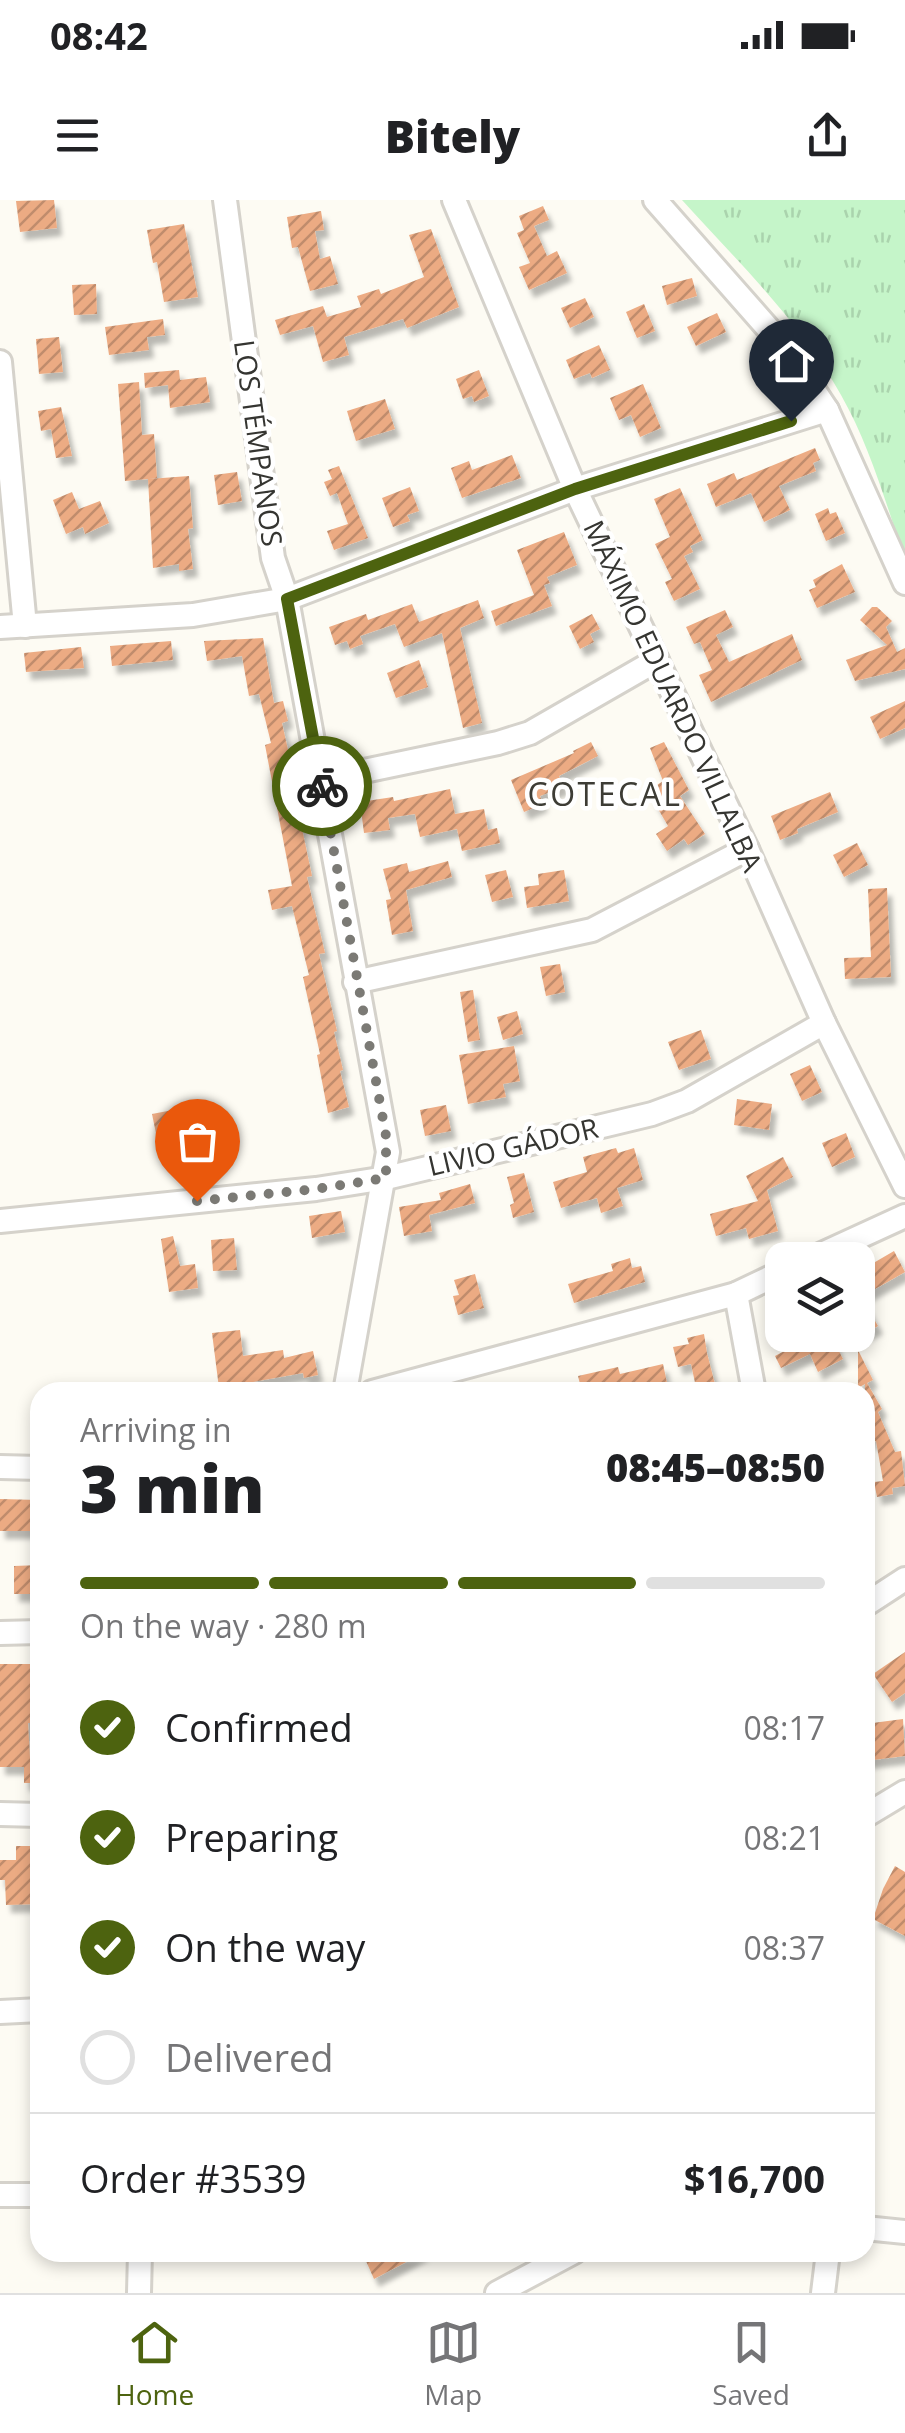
<!DOCTYPE html>
<meta charset="utf-8">
<style>
body{margin:0;font-family:"Open Sans",sans-serif;background:#f2f2f2;color:#202124;height:100vh;display:flex;flex-direction:column;font-size:38px;white-space:nowrap}
*{box-sizing:border-box;margin:0}
p{font-size:32px;color:#757577}
.icon{flex:none;width:55px;height:55px;fill:none;stroke:currentColor;stroke-width:2;stroke-linecap:round;stroke-linejoin:round}
.map{position:relative;flex:1;overflow:hidden}
.drawer{position:absolute;left:30px;top:1182px;width:845px;height:880px;display:flex;flex-direction:column;background:#fff;border-radius:30px;box-shadow:0 5px 15px #0003}
.drawer>*{flex:none}
.buttons{position:absolute;left:765px;top:1042px;display:grid;gap:20px}
.buttons a{display:grid;place-items:center;width:110px;height:110px;border-radius:20px;background:#fff;box-shadow:0 5px 15px #0003;font-size:50px}
.pin{position:absolute;display:grid;place-items:center;width:85px;height:85px;color:#fff;margin:-102px -42px;border-radius:50% 50% 50% 0;rotate:-45deg;box-shadow:0 0 10px #0007}
.pin .icon{rotate:45deg}
.courier{position:absolute;display:grid;place-items:center;width:100px;height:100px;margin:-50px;border:8px solid #4d630f;border-radius:50%;background:#fff;color:#222;box-shadow:0 2px 12px #0007}
.head em{font-style:normal;font-weight:800}
.head div{display:flex;flex-direction:column-reverse}
.head{display:flex;align-items:center;justify-content:space-between;height:170px;padding:0 50px}
h1{font-size:65px;font-weight:800;line-height:75px}
.bar{display:grid;grid-template-columns:repeat(4,1fr);gap:15px 10px;align-content:center;height:120px;padding:0 50px}
.bar i{height:12px;border-radius:8px;background:#e0e0e0}
.bar .current{background:#4d630f}
.bar p{grid-column:span 4}
.line{display:flex;align-items:center;gap:25px;padding:0 50px;border-top:2px solid #e0e0e0}
.line div{flex:1}
ol{padding:0 50px;list-style:none}
li{display:flex;align-items:center;gap:30px;height:110px}
li p{margin-inline-start:auto}
li .icon{padding:10px;border-radius:50%;background:#4d630f;color:#fff;stroke-width:4}
li:last-child{color:#757577}
li i{width:55px;height:55px;border:5px solid #e0e0e0;border-radius:50%}
.status{display:flex;justify-content:space-between;align-items:center;height:70px;padding:0 50px;background:#fff;direction:ltr}
.status svg{height:28px;fill:currentColor}
header{display:flex;justify-content:space-between;align-items:center;height:130px;padding:0 50px;background:#fff;font-size:45px;font-weight:800}
.dock{display:flex;justify-content:space-around;align-items:center;height:140px;border-top:2px solid #e0e0e0;background:#fff;font-size:28px;color:#757577}
.dock a{display:grid;justify-items:center;gap:5px}
.dock .current{color:#4d630f}
.map>svg:first-child{display:block}
.grass{fill:url(#grass-tufts)}
.building{fill:url(#building-hatch);filter:url(#shadow)}
.lines{fill:none;stroke-linecap:round;stroke-linejoin:round}
.minor-casing{stroke:#d5d2cb;stroke-width:28}
.minor{stroke:#fff;stroke-width:22}
.done{stroke:#7b7a75;stroke-width:10;stroke-dasharray:0 18}
.route{stroke:#4d630f;stroke-width:12}
.labels{text-anchor:middle;stroke-width:9;stroke-linejoin:round;paint-order:stroke}
.street-label{font-size:28px;fill:#353531;stroke:#fff}
.quarter-label{font-size:32px;letter-spacing:2.5px;fill:#3d3c35;stroke:#fff}
</style>
<div class="status"><b>08:42</b><svg viewBox="0 0 49 12"><path d="M0 12V9h3v3zM5 12V6h3v6zM10 12V3h3v9zM15 12V0h3v12zM26 1h20v11H26zM47 4h2v5h-2z"/></svg></div>
<header><svg class="icon" aria-label="menu" viewBox="0 0 24 24"><path d="M4 6h16M4 12h16M4 18h16"/></svg>Bitely<svg class="icon" aria-label="share" viewBox="0 0 24 24"><path d="M12 15V3M7 8l5-5 5 5M5 13v7h14v-7"/></svg></header>
<div class="map">
<svg width="905" height="2093" viewBox="0 0 905 2093">
<defs>
<pattern id="grass-tufts" width="24" height="20" patternUnits="userSpaceOnUse" patternTransform="scale(2.5)"><rect width="24" height="20" fill="#c5f5c9"/><path d="M3 7l-1-3M5 7V3M7 7l1-3M15 17l-1-3M17 17v-4M19 17l1-3" fill="none" stroke="#aad3ad"/></pattern>
<pattern id="building-hatch" width="6" height="6" patternUnits="userSpaceOnUse" patternTransform="scale(2.5)"><rect width="6" height="6" fill="#ecab83"/><path d="M-1 1l2-2M0 6l6-6M5 7l2-2" fill="none" stroke="#c08c6c"/></pattern>
<filter id="shadow"><feDropShadow dx="5" dy="8" stdDeviation="2.5" flood-color="#0004"/></filter>
</defs>
<rect width="100%" height="100%" fill="#fdfbf3"/>
<path class="grass" d="M 682,0 L 905,0 L 905,359 C 886,304 870,246 841,195 C 800,121 738,62 682,0 Z"/>
<g class="building">
<polygon points="54,0 57,28 20,32 16,1"/>
<polygon points="543,6 549,20 529,28 534,26 547,56 557,51 567,73 529,90 519,67 530,63 517,33 524,30 519,16"/>
<polygon points="321,11 324,30 315,31 320,59 330,56 338,84 310,91 298,47 292,48 287,17"/>
<polygon points="184,24 198,97 164,102 157,62 153,63 147,30"/>
<polygon points="431,29 459,107 407,128 403,119 344,137 349,155 323,162 313,126 280,135 275,120 323,106 327,117 361,107 357,96 379,89 381,94 424,77 409,35"/>
<polygon points="692,78 697,96 667,105 662,86"/>
<polygon points="96,84 97,114 74,115 72,85"/>
<polygon points="585,98 594,117 570,128 561,108"/>
<polygon points="644,104 655,131 637,138 626,112"/>
<polygon points="717,113 726,132 696,146 687,127"/>
<polygon points="163,119 165,135 147,137 149,150 109,155 105,127"/>
<polygon points="59,137 63,172 39,174 36,139"/>
<polygon points="599,145 610,170 592,178 590,173 574,179 566,160"/>
<polygon points="179,170 180,180 206,177 210,202 170,208 168,185 145,188 144,173"/>
<polygon points="479,170 489,196 474,202 472,196 463,199 456,179"/>
<polygon points="139,182 142,235 154,234 157,278 149,279 189,276 193,328 188,329 193,369 179,371 179,364 153,368 148,279 125,281 118,184"/>
<polygon points="643,184 661,228 640,237 631,215 619,220 610,198"/>
<polygon points="385,199 395,229 356,241 347,211"/>
<polygon points="61,207 72,256 56,258 51,229 41,231 38,211"/>
<polygon points="815,248 820,260 813,263 816,271 779,286 790,310 764,322 751,293 716,307 707,284 734,273 737,280"/>
<polygon points="512,255 521,278 462,298 451,268 469,261 472,270"/>
<polygon points="339,266 368,338 334,350 327,331 348,324 337,293 330,296 324,282 332,279 328,270"/>
<polygon points="237,272 242,301 218,305 214,275"/>
<polygon points="410,287 419,311 407,315 410,321 393,327 382,298"/>
<polygon points="680,288 703,340 690,346 693,352 684,356 700,389 674,401 665,382 672,379 655,344 670,337 654,299"/>
<polygon points="72,292 79,309 100,301 109,323 85,334 83,327 66,334 53,300"/>
<polygon points="828,308 830,314 836,312 845,333 826,341 815,314"/>
<polygon points="564,332 577,365 547,377 550,383 544,385 552,406 496,426 491,411 534,395 517,350"/>
<polygon points="842,364 855,392 817,408 809,390 816,387 813,380"/>
<polygon points="478,400 484,418 460,428 482,523 463,528 442,433 404,447 395,424 360,436 363,444 350,449 347,441 335,445 329,427 366,414 368,420 412,404 419,422"/>
<polygon points="872,407 877,407 892,421 886,427 897,452 905,448 905,469 855,481 846,460 887,445 860,420"/>
<polygon points="725,410 733,427 716,435 729,462 792,434 802,460 711,502 699,475 712,470 700,442 694,444 686,427"/>
<polygon points="592,414 600,429 590,434 594,442 580,449 569,426"/>
<polygon points="263,438 274,503 283,501 288,521 282,523 299,599 296,600 312,676 307,677 325,753 319,754 337,831 334,832 343,870 340,871 349,907 328,913 317,855 320,854 303,777 309,775 292,706 272,710 268,690 292,686 265,545 271,543 259,494 249,496 242,456 207,461 204,441"/>
<polygon points="171,441 173,460 112,466 110,446"/>
<polygon points="81,447 84,468 26,472 24,453"/>
<polygon points="419,460 428,487 396,498 387,473"/>
<polygon points="905,501 905,528 880,539 870,517"/>
<polygon points="591,542 598,556 559,576 564,587 540,596 543,604 524,612 511,580 574,553 573,551"/>
<polygon points="664,542 689,590 680,596 705,634 688,645 684,639 667,651 656,634 668,626 650,595 659,589 657,585 663,581 650,548"/>
<polygon points="450,589 455,614 484,609 488,630 497,628 500,643 462,651 457,629 420,637 415,614 388,618 390,630 364,633 360,602 393,597 394,601"/>
<polygon points="830,592 838,612 797,629 798,633 780,640 771,616"/>
<polygon points="857,643 868,665 844,677 833,655"/>
<polygon points="448,661 452,677 406,690 413,731 392,735 386,700 391,699 383,669 407,663 409,672"/>
<polygon points="506,670 513,697 492,702 485,675"/>
<polygon points="564,670 569,701 527,708 524,687 539,685 538,674"/>
<polygon points="887,688 891,777 845,779 844,758 871,757 868,689"/>
<polygon points="560,764 565,792 546,796 540,767"/>
<polygon points="473,790 480,840 468,842 460,792"/>
<polygon points="517,811 523,834 503,840 497,817"/>
<polygon points="701,830 711,859 679,870 668,842"/>
<polygon points="514,846 520,881 503,884 506,897 468,904 459,855"/>
<polygon points="810,865 822,892 802,901 790,874"/>
<polygon points="737,899 772,904 769,930 734,925"/>
<polygon points="446,905 451,931 425,936 420,910"/>
<polygon points="178,909 183,938 158,943 152,914"/>
<polygon points="846,933 855,957 832,967 822,943"/>
<polygon points="616,948 618,953 634,948 643,980 617,988 623,1006 601,1013 597,998 561,1008 553,982 587,972 583,957"/>
<polygon points="783,957 793,977 767,990 778,1031 749,1039 746,1028 716,1036 710,1014 758,1001 746,976"/>
<polygon points="524,973 534,1012 513,1018 510,1005 514,1003 507,977"/>
<polygon points="470,984 475,1003 429,1015 432,1031 404,1036 399,1007 441,1000 439,993"/>
<polygon points="341,1011 345,1032 312,1038 309,1016"/>
<polygon points="173,1036 180,1066 195,1064 198,1088 169,1092 161,1039"/>
<polygon points="234,1038 237,1070 213,1071 211,1040"/>
<polygon points="894,1051 905,1072 861,1097 878,1126 866,1133 858,1119 858,1072"/>
<polygon points="630,1058 632,1068 641,1066 645,1082 574,1103 568,1084 613,1071 611,1064"/>
<polygon points="475,1074 484,1108 458,1115 453,1096 459,1095 454,1080"/>
<polygon points="240,1130 243,1156 283,1150 284,1158 313,1151 318,1175 304,1178 303,1173 219,1188 212,1133"/>
<polygon points="704,1134 707,1153 717,1192 697,1192 691,1164 678,1167 673,1147 689,1144 687,1138"/>
<polygon points="800,1135 831,1135 843,1159 818,1172 810,1154 781,1168 775,1156 803,1141"/>
<polygon points="858,1150 873,1180 867,1183 882,1209 878,1212 895,1252 901,1251 905,1286 892,1288 893,1294 877,1297 874,1282 883,1281 876,1241 872,1243 865,1226 873,1222 872,1215 865,1219 865,1184 858,1188"/>
<polygon points="663,1164 669,1192 582,1192 578,1176 618,1167 620,1174"/>
<polygon points="0,1299 39,1300 38,1331 0,1331"/>
<polygon points="40,1365 40,1394 14,1394 14,1366"/>
<polygon points="905,1452 905,1493 892,1502 873,1474"/>
<polygon points="0,1464 40,1464 40,1523 28,1523 30,1558 40,1558 40,1583 24,1583 24,1567 0,1567"/>
<polygon points="903,1519 905,1556 865,1561 865,1524"/>
<polygon points="16,1646 40,1646 40,1704 6,1705 5,1680 0,1680 0,1660 16,1660"/>
<polygon points="895,1666 905,1672 905,1736 873,1719 883,1689"/>
<polygon points="362,2052 425,2052 374,2079"/>
</g>
<g class="lines">
<g class="minor-casing">
<g id="minor">
<polyline points="225,0 273,358 287,399 388,952 345,1192"/>
<polyline points="454,0 575,289 747,649 824,823 905,986"/>
<polyline points="655,0 788,151 827,210 905,383"/>
<polyline points="0,162 25,426"/>
<polyline points="0,427 193,415 287,399 575,289 827,210"/>
<polyline points="321,580 498,543 530,533 657,460"/>
<polyline points="355,782 592,730 747,649"/>
<polyline points="0,1021 316,989 386,978 652,914 687,901 824,823"/>
<polyline points="809,1060 905,1016"/>
<polyline points="736,1094 754,1192"/>
<polyline points="372,1192 736,1094 782,1072"/>
<polyline points="0,1267 40,1268"/>
<polyline points="865,1405 905,1379"/>
<polyline points="0,1433 40,1432"/>
<polyline points="0,1614 40,1615"/>
<polyline points="865,1616 905,1592"/>
<polyline points="0,1812 40,1810"/>
<polyline points="0,1995 40,1995"/>
<polyline points="865,2028 905,2032"/>
<polyline points="139,2093 140,2052"/>
<polyline points="497,2093 574,2052"/>
<polyline points="823,2093 828,2052"/>
</g>
</g>
<use href="#minor" class="minor"/>
</g>
<g class="lines">
<polyline class="done" points="197,1001 316,989 386,978 386,936 322,586"/>
<polyline class="route" points="322,586 287,399 575,289 791,221"/>
</g>
<g class="labels">
<g class="street-label">
<text transform="translate(258 243) rotate(82)" y="10">LOS TÉMPANOS</text>
<text transform="translate(673 496) rotate(65)" y="10">MÁXIMO EDUARDO VILLALBA</text>
<text transform="translate(513 947) rotate(-13)" y="10">LIVIO GÁDOR</text>
</g>
<g class="quarter-label">
<text x="605" y="606">COTECAL</text>
</g>
</g>
</svg>
<div class="buttons">
<a><svg class="icon" aria-label="layers" viewBox="0 0 24 24"><path d="M12 4l9 5-9 5-9-5zM3 14l9 5 9-5"/></svg></a>
</div>
<div class="pin" style="left:197px;top:1001px;background:#ea580c"><svg class="icon" aria-label="bag" viewBox="0 0 24 24"><path d="M5 8h14l-1 12H6zM9 8a3 3 0 0 1 6 0"/></svg></div>
<div class="pin" style="left:791px;top:221px;background:#1f2937"><svg class="icon" aria-label="home" viewBox="0 0 24 24"><path d="M3 11l9-7 9 7M6 9v11h12V9"/></svg></div>
<div class="courier" style="left:322px;top:586px"><svg class="icon" aria-label="bike" viewBox="0 0 24 24"><circle cx="6" cy="16" r="4"/><circle cx="18" cy="16" r="4"/><path d="M6 16l4-8h5l3 8M10 8l3 8H6M13 5h3"/></svg></div>
<section class="drawer">
<div class="head"><div><h1>3 min</h1><p>Arriving in</p></div><em>08:45–08:50</em></div>
<div class="bar"><i class="current"></i><i class="current"></i><i class="current"></i><i></i><p>On the way · 280 m</p></div>
<ol>
<li><svg class="icon" aria-label="check" viewBox="0 0 24 24"><path d="M5 12l5 5 9-10"/></svg>Confirmed<p>08:17</p></li>
<li><svg class="icon" aria-label="check" viewBox="0 0 24 24"><path d="M5 12l5 5 9-10"/></svg>Preparing<p>08:21</p></li>
<li><svg class="icon" aria-label="check" viewBox="0 0 24 24"><path d="M5 12l5 5 9-10"/></svg>On the way<p>08:37</p></li>
<li><i></i>Delivered</li>
</ol>
<div class="line" style="height:130px"><div>Order #3539</div><b>$16,700</b></div>
</section>
</div>
<nav class="dock">
<a class="current"><svg class="icon" aria-label="home" viewBox="0 0 24 24"><path d="M3 11l9-7 9 7M6 9v11h12V9"/></svg>Home</a>
<a><svg class="icon" aria-label="map" viewBox="0 0 24 24"><path d="M3 6l6-2 6 2 6-2v14l-6 2-6-2-6 2zM9 4v14M15 6v14"/></svg>Map</a>
<a><svg class="icon" aria-label="saved" viewBox="0 0 24 24"><path d="M7 4h10v16l-5-4-5 4z"/></svg>Saved</a>
</nav>
